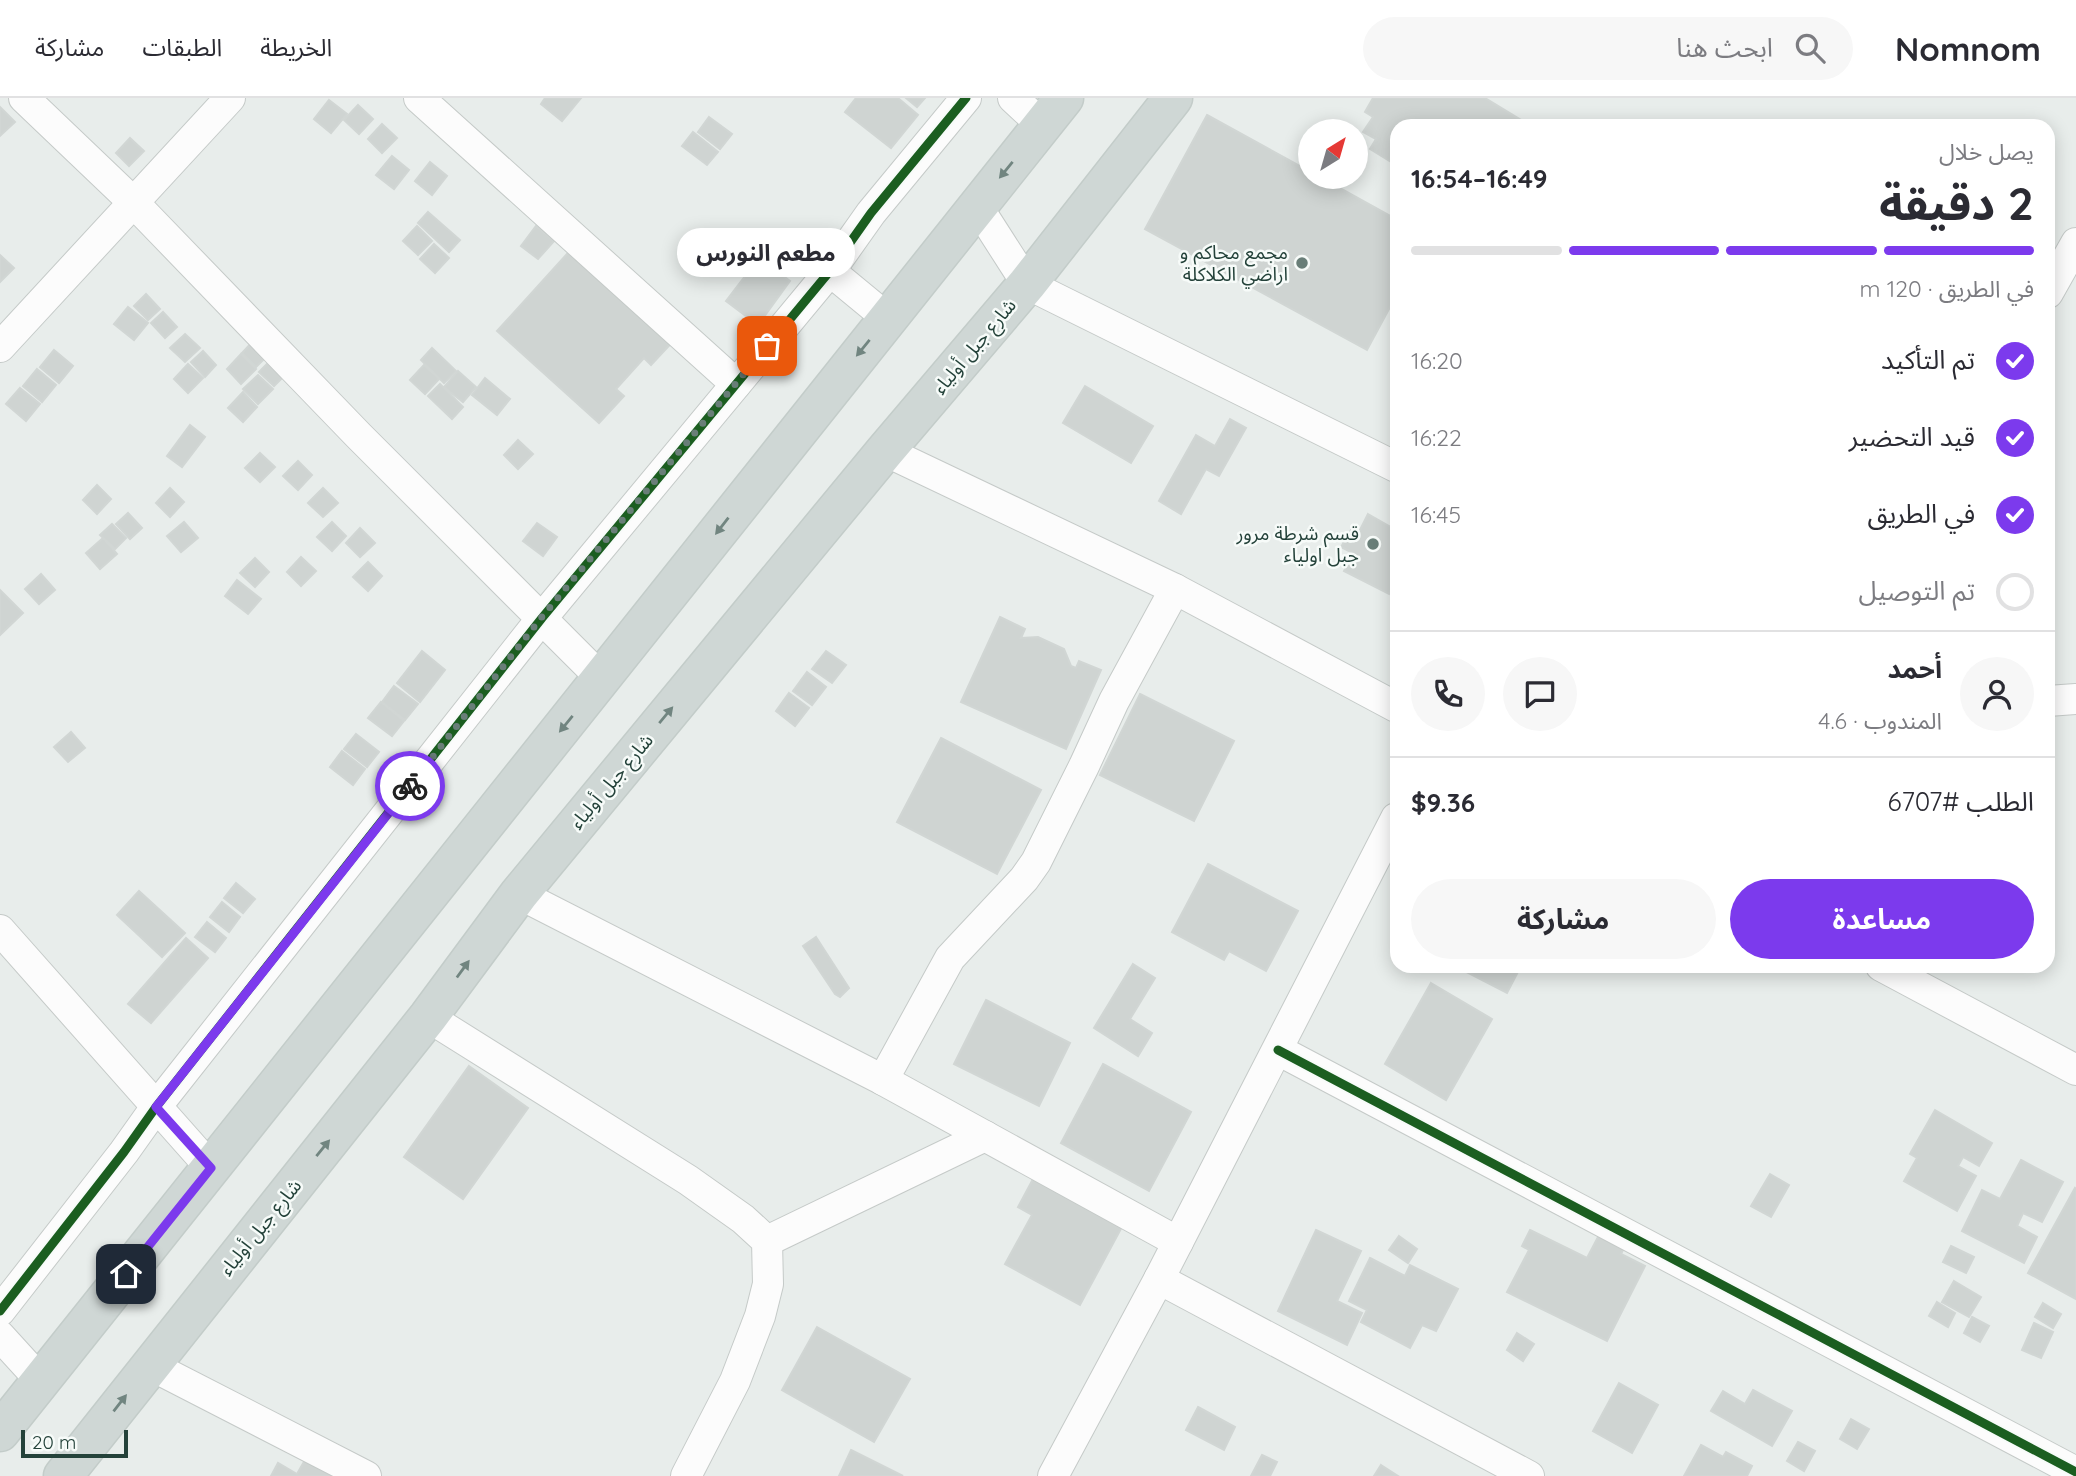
<!DOCTYPE html>
<html lang="ar">
<meta charset="utf-8">
<style>
body{margin:0;font-family:Quicksand,"Noto Sans Arabic",sans-serif;background:#f7f7f7;color:#2b2b33;direction:rtl;height:100vh;display:flex;flex-direction:column;font-size:26px;white-space:nowrap}
*{box-sizing:border-box;margin:0}
p{font-size:23px;color:#7c7c81}
.icon{flex:none;width:38px;height:38px;fill:none;stroke:currentColor;stroke-width:2;stroke-linecap:round;stroke-linejoin:round}
.map{position:relative;flex:1;overflow:hidden;direction:ltr}
.drawer{position:absolute;left:1390px;top:21px;width:665px;height:854px;display:flex;flex-direction:column;background:#fff;border-radius:21px;box-shadow:0 4px 18px #0003;direction:rtl}
.drawer>*{flex:none}
.needle{width:46px;rotate:37deg}
.tools{position:absolute;left:1298px;top:21px;display:grid;gap:14px}
.tools a{display:grid;place-items:center;width:70px;height:70px;border-radius:50%;background:#fff;box-shadow:0 4px 18px #0003;font-size:35px}
.scale{position:absolute;left:21px;bottom:18px;width:107px;box-sizing:border-box;padding-left:7px;border:4px solid #24423a;border-top:0;font-size:19px;line-height:24px;white-space:nowrap;color:#24423a;-webkit-text-stroke:5px #f7fbf9;paint-order:stroke}
.pin{position:absolute;display:grid;place-items:center;width:60px;height:60px;color:#fff;margin:-30px;border-radius:14px;box-shadow:0 4px 10px #0006}
.courier{position:absolute;display:grid;place-items:center;width:70px;height:70px;margin:-35px;border:5px solid #7c3aed;border-radius:50%;background:#fff;color:#222;box-shadow:0 2px 9px #0007}
.bubble{position:absolute;height:49px;border-radius:24px;background:#fff;box-shadow:0 4px 18px #0003;font-size:23px;font-weight:700;line-height:49px;text-align:center;direction:rtl}
.headline em{font-style:normal;font-weight:700}
.headline div{display:flex;flex-direction:column-reverse}
.headline{display:flex;align-items:center;justify-content:space-between;height:119px;padding:0 21px}
h1{font-size:46px;font-weight:700;line-height:52px}
.bar{display:grid;grid-template-columns:repeat(4,1fr);gap:10px 7px;align-content:center;height:84px;padding:0 21px}
.bar i{height:9px;border-radius:5px;background:#e1e1e2}
.bar .on{background:#7c3aed}
.bar p{grid-column:span 4}
.line{display:flex;align-items:center;gap:18px;padding:0 21px;border-top:2px solid #e1e1e2}
.line div{flex:1}
.round{display:grid;place-items:center;flex:none;width:74px;height:74px;border-radius:37px;background:#f7f7f7}
ol{padding:0 21px;list-style:none}
li{display:flex;align-items:center;gap:21px;height:77px}
li p{margin-inline-start:auto}
li .icon{padding:7px;border-radius:50%;background:#7c3aed;color:#fff;stroke-width:4}
li:last-child{color:#7c7c81}
li i{width:38px;height:38px;border:4px solid #e1e1e2;border-radius:50%}
.cta{display:flex;gap:14px;margin-top:auto;padding:14px 21px}
.cta a{flex:1;height:80px;border-radius:42px;background:#7c3aed;color:#fff;font-size:28px;font-weight:700;line-height:80px;text-align:center}
.cta a+a{background:#f7f7f7;color:#2b2b33}
header{display:flex;align-items:center;gap:42px;box-sizing:border-box;height:98px;padding:0 35px;background:#fff;border-bottom:2px solid #e1e1e2}
header strong{font-size:33px}
nav{display:flex;gap:38px;margin-inline-start:auto;font-size:24px}
.search{width:490px;height:63px;background:#f7f7f7;display:flex;align-items:center;gap:18px;box-sizing:border-box;padding:0 24px;border-radius:38px;color:#7c7c81;font-size:26px}
.map>svg:first-child{display:block}
.building{fill:#cfd4d2;stroke:#d1d6d4;stroke-width:2}
.lines{fill:none;stroke-linecap:round;stroke-linejoin:round}
.minor-casing{stroke:#c5cac8;stroke-width:32}
.primary-casing{stroke:#c3ccc9;stroke-width:41}
.minor{stroke:#fcfcfc;stroke-width:30}
.primary{stroke:#cfd7d5;stroke-width:38}
.cycleway-casing{stroke:#f7fbf9;stroke-width:13}
.cycleway{stroke:#1b5e20;stroke-width:9}
.oneway{fill:#718580}
.done{stroke:#697e78;stroke-width:7;stroke-dasharray:0 12.6}
.route{stroke:#7c3aed;stroke-width:9}
.poi-dot{fill:#697e78;stroke:#f7fbf9;stroke-width:2.5}
.labels{text-anchor:middle;stroke-width:5;stroke-linejoin:round;paint-order:stroke}
.poi-label{font-size:19px;fill:#24423a;stroke:#f7fbf9;text-anchor:end}
.street-label{font-size:19px;fill:#24423a;stroke:#f7fbf9}
</style>
<header>
<strong>Nomnom</strong>
<div class="search"><svg class="icon" aria-label="search" viewBox="0 0 24 24"><circle cx="10" cy="10" r="6"/><path d="M15 15l6 6"/></svg>ابحث هنا</div>
<nav><a>الخريطة</a><a>الطبقات</a><a>مشاركة</a></nav>
</header>
<div class="map">
<svg width="2076" height="1378" viewBox="0 0 2076 1378">
<rect width="100%" height="100%" fill="#e8edeb"/>
<g class="building">
<polygon points="545,0 581,0 562,23 541,6"/>
<polygon points="856,0 898,0 918,17 891,50 845,14"/>
<polygon points="906,0 925,0 917,9"/>
<polygon points="1373,0 1485,0 1531,28 1396,28 1396,67 1370,51 1376,41 1363,34 1373,19 1365,14"/>
<polygon points="329,2 347,16 331,35 314,21"/>
<polygon points="358,7 373,21 359,36 344,22"/>
<polygon points="0,9 15,24 0,38"/>
<polygon points="1207,17 1311,74 1311,79 1320,79 1396,121 1396,198 1367,252 1145,131"/>
<polygon points="709,19 732,36 720,51 698,34"/>
<polygon points="382,26 397,40 382,55 368,41"/>
<polygon points="693,34 718,54 707,67 682,48"/>
<polygon points="130,40 144,53 129,68 116,55"/>
<polygon points="392,58 409,72 394,91 376,77"/>
<polygon points="430,64 447,78 432,97 415,83"/>
<polygon points="428,114 460,142 449,154 418,125"/>
<polygon points="417,128 432,143 418,157 403,143"/>
<polygon points="536,128 554,143 538,161 521,148"/>
<polygon points="434,146 449,160 435,175 420,161"/>
<polygon points="576,146 678,238 651,267 644,260 616,291 624,298 599,325 497,233"/>
<polygon points="0,157 14,170 0,184"/>
<polygon points="759,160 790,183 758,227 726,203"/>
<polygon points="146,196 160,211 148,222 134,208"/>
<polygon points="128,209 148,225 134,242 114,226"/>
<polygon points="163,214 177,229 165,240 151,225"/>
<polygon points="185,236 200,250 185,264 170,250"/>
<polygon points="256,240 271,254 256,269 242,255"/>
<polygon points="432,250 456,273 444,285 421,262"/>
<polygon points="54,252 73,268 59,285 40,269"/>
<polygon points="203,253 216,267 205,279 191,264"/>
<polygon points="241,256 256,271 241,286 227,271"/>
<polygon points="273,260 288,274 274,288 259,274"/>
<polygon points="188,266 203,280 188,295 174,281"/>
<polygon points="424,267 439,281 425,296 410,282"/>
<polygon points="37,271 56,287 42,304 23,288"/>
<polygon points="458,273 476,289 463,304 444,289"/>
<polygon points="258,277 273,291 258,306 243,291"/>
<polygon points="485,280 510,301 497,317 472,297"/>
<polygon points="440,286 463,309 452,321 428,298"/>
<polygon points="1085,288 1153,328 1131,365 1063,325"/>
<polygon points="20,290 40,306 26,323 6,306"/>
<polygon points="243,294 257,309 243,324 228,310"/>
<polygon points="1230,321 1246,330 1219,378 1206,371 1181,416 1159,403 1196,337 1215,348"/>
<polygon points="190,327 205,339 182,369 167,358"/>
<polygon points="518,342 533,356 518,371 504,357"/>
<polygon points="260,355 275,369 260,384 245,370"/>
<polygon points="298,363 312,377 298,392 283,378"/>
<polygon points="97,387 111,401 97,416 83,402"/>
<polygon points="170,390 184,404 170,419 156,405"/>
<polygon points="323,390 338,405 323,419 308,405"/>
<polygon points="128,415 142,430 130,441 116,426"/>
<polygon points="1368,416 1396,432 1396,481 1389,496 1344,473 1353,455 1341,449 1352,430 1359,434"/>
<polygon points="184,424 198,440 181,454 167,438"/>
<polygon points="332,424 346,438 332,453 317,439"/>
<polygon points="537,425 557,439 543,458 523,443"/>
<polygon points="112,426 126,440 115,451 100,437"/>
<polygon points="360,430 375,445 360,459 346,445"/>
<polygon points="103,440 117,456 100,471 86,455"/>
<polygon points="301,459 316,473 301,488 287,474"/>
<polygon points="255,460 269,474 255,489 240,475"/>
<polygon points="368,464 382,478 368,493 353,479"/>
<polygon points="41,476 55,492 39,506 25,491"/>
<polygon points="237,482 261,501 248,516 225,498"/>
<polygon points="0,492 23,515 0,537"/>
<polygon points="1000,519 1025,531 1021,540 1038,539 1064,551 1071,568 1076,570 1079,563 1101,572 1066,651 961,604"/>
<polygon points="422,553 445,572 420,604 397,585"/>
<polygon points="826,553 846,567 832,585 812,571"/>
<polygon points="807,574 826,589 812,607 793,593"/>
<polygon points="394,588 418,606 405,622 382,604"/>
<polygon points="789,595 809,610 795,628 776,613"/>
<polygon points="1140,596 1234,643 1194,723 1100,677"/>
<polygon points="381,604 404,623 392,638 368,620"/>
<polygon points="71,634 85,650 68,664 54,649"/>
<polygon points="356,636 379,654 367,669 344,651"/>
<polygon points="941,640 1041,692 997,776 897,724"/>
<polygon points="342,653 365,671 353,687 330,669"/>
<polygon points="1208,766 1298,813 1266,873 1229,853 1224,862 1172,834"/>
<polygon points="236,785 255,801 243,815 224,800"/>
<polygon points="139,793 185,835 162,859 117,817"/>
<polygon points="222,804 240,819 229,834 210,819"/>
<polygon points="207,824 226,840 215,854 195,839"/>
<polygon points="816,839 849,890 840,899 835,896 803,848"/>
<polygon points="186,840 208,860 151,925 128,906"/>
<polygon points="1133,866 1155,880 1130,921 1152,935 1138,958 1094,930"/>
<polygon points="1455,868 1521,868 1507,895"/>
<polygon points="1431,885 1492,921 1446,1002 1385,966"/>
<polygon points="986,902 1070,945 1039,1008 954,966"/>
<polygon points="1103,966 1191,1014 1149,1093 1061,1045"/>
<polygon points="469,968 528,1010 463,1101 404,1059"/>
<polygon points="1935,1012 1992,1045 1979,1068 1963,1059 1958,1068 1976,1078 1957,1113 1904,1083 1917,1060 1910,1056"/>
<polygon points="2021,1062 2063,1084 2042,1124 2023,1115 2017,1128 2037,1139 2024,1165 1962,1133 1982,1092 2000,1101"/>
<polygon points="1770,1076 1789,1087 1771,1119 1751,1108"/>
<polygon points="1034,1079 1123,1127 1080,1207 1005,1166 1032,1117 1018,1109"/>
<polygon points="2075,1090 2076,1091 2076,1201 2028,1175"/>
<polygon points="1316,1132 1361,1153 1337,1203 1362,1215 1347,1247 1278,1213"/>
<polygon points="1530,1132 1587,1160 1599,1137 1624,1150 1621,1156 1645,1168 1607,1243 1507,1194 1529,1152 1522,1148"/>
<polygon points="1399,1138 1417,1151 1408,1165 1389,1152"/>
<polygon points="1951,1148 1974,1159 1966,1175 1943,1164"/>
<polygon points="1370,1160 1405,1178 1410,1167 1458,1191 1436,1233 1422,1227 1410,1250 1361,1224 1367,1212 1349,1203"/>
<polygon points="1954,1183 1981,1199 1969,1219 1942,1204"/>
<polygon points="1937,1204 1955,1215 1948,1229 1929,1218"/>
<polygon points="2043,1205 2061,1216 2053,1230 2035,1219"/>
<polygon points="1972,1219 1989,1228 1980,1244 1964,1235"/>
<polygon points="2034,1225 2053,1234 2041,1260 2022,1252"/>
<polygon points="817,1229 910,1281 874,1344 782,1292"/>
<polygon points="1517,1235 1534,1246 1523,1263 1507,1252"/>
<polygon points="1619,1285 1658,1307 1632,1355 1593,1333"/>
<polygon points="1753,1292 1792,1313 1772,1348 1711,1313 1723,1293 1745,1306"/>
<polygon points="1198,1309 1235,1329 1224,1352 1186,1332"/>
<polygon points="1851,1321 1869,1331 1857,1351 1840,1341"/>
<polygon points="1798,1344 1815,1353 1804,1373 1787,1363"/>
<polygon points="1701,1347 1723,1359 1726,1354 1752,1368 1747,1378 1684,1378"/>
<polygon points="851,1352 903,1378 839,1378"/>
<polygon points="309,1355 346,1378 271,1378 278,1365 297,1376"/>
<polygon points="1262,1357 1277,1364 1270,1378 1251,1378"/>
<polygon points="1381,1367 1398,1378 1374,1378"/>
</g>
<g class="lines">
<g class="minor-casing">
<g id="minor">
<polyline points="24,0 133,104 359,338 602,581"/>
<polyline points="419,0 736,286"/>
<polyline points="1013,0 1042,27"/>
<polyline points="977,108 1027,186 1396,369"/>
<polyline points="830,173 887,220"/>
<polyline points="2048,195 2076,145"/>
<polyline points="0,249 230,0"/>
<polyline points="885,353 1175,491 1396,609"/>
<polyline points="2048,603 2076,601"/>
<polyline points="519,796 883,982 1178,1144"/>
<polyline points="0,832 211,1070"/>
<polyline points="1881,868 2076,972"/>
<polyline points="428,919 688,1082 743,1121 767,1143 768,1186 760,1218 735,1283 686,1378"/>
<polyline points="1278,952 2076,1374"/>
<polyline points="883,982 950,860 1024,781 1036,764 1084,668 1114,603 1175,491"/>
<polyline points="767,1143 985,1038"/>
<polyline points="1159,1181 1529,1378"/>
<polyline points="0,1213 124,1054 156,1009 542,520 830,173 871,115 966,0"/>
<polyline points="0,1238 41,1283"/>
<polyline points="150,1267 366,1378"/>
<polyline points="1053,1378 1159,1181 1396,720"/>
</g>
</g>
<g class="primary-casing">
<g id="primary">
<polyline points="0,1334 1064,0"/>
<polyline points="63,1378 428,919 519,796 885,353 1027,186 1173,0"/>
</g>
</g>
<use href="#minor" class="minor"/>
<use href="#primary" class="primary"/>
<g class="cycleway-casing">
<g id="cycleway">
<polyline points="1278,952 2076,1374"/>
<polyline points="0,1213 124,1054 156,1009 542,520 830,173 871,115 966,0"/>
</g>
</g>
<use href="#cycleway" class="cycleway"/>
</g>
<defs><path id="oneway-solid" d="M-6-.8H1V-3.2L6.5 0L1 3.2V.8H-6Z" transform="scale(1.75)"/></defs>
<g class="oneway">
<use href="#oneway-solid" transform="translate(1006 72) rotate(129)"/>
<use href="#oneway-solid" transform="translate(863 250) rotate(129)"/>
<use href="#oneway-solid" transform="translate(722 428) rotate(128)"/>
<use href="#oneway-solid" transform="translate(666 617) rotate(-50)"/>
<use href="#oneway-solid" transform="translate(566 626) rotate(129)"/>
<use href="#oneway-solid" transform="translate(463 871) rotate(-54)"/>
<use href="#oneway-solid" transform="translate(323 1050) rotate(-51)"/>
<use href="#oneway-solid" transform="translate(120 1305) rotate(-52)"/>
</g>
<g class="lines">
<polyline class="done" points="410,688 541,520 767,248"/>
<polyline class="route" points="126,1176 211,1070 156,1009 410,688"/>
</g>
<g class="poi-dot">
<circle cx="1302" cy="165" r="7"/>
<circle cx="1373" cy="446" r="7"/>
</g>
<g class="labels">
<g class="poi-label">
<text x="1288" y="161">مجمع محاكم و<tspan x="1288" dy="22">اراضي الكلاكلة</tspan></text>
<text x="1359" y="442">قسم شرطة مرور<tspan x="1359" dy="22">جبل اولياء</tspan></text>
</g>
<g class="street-label">
<text transform="translate(974 248) rotate(-50)" y="7">شارع جبل أولياء</text>
<text transform="translate(611 683) rotate(-50)" y="7">شارع جبل أولياء</text>
<text transform="translate(260 1129) rotate(-51)" y="7">شارع جبل أولياء</text>
</g>
</g>
</svg>
<div class="tools">
<a><svg class="needle" viewBox="-14 -14 28 28"><path d="M0-13l5 13h-10z" fill="#e53935"/><path d="M0 13l5-13h-10z" fill="#7c7c81"/></svg></a>
</div>
<div class="scale">20 m</div>
<div class="pin" style="left:767px;top:248px;background:#ea580c"><svg class="icon" aria-label="bag" viewBox="0 0 24 24"><path d="M5 8h14l-1 12H6zM9 8a3 3 0 0 1 6 0"/></svg></div>
<div class="pin" style="left:126px;top:1176px;background:#1f2937"><svg class="icon" aria-label="home" viewBox="0 0 24 24"><path d="M3 11l9-7 9 7M6 9v11h12V9"/></svg></div>
<div class="courier" style="left:410px;top:688px"><svg class="icon" aria-label="bike" viewBox="0 0 24 24"><circle cx="6" cy="16" r="4"/><circle cx="18" cy="16" r="4"/><path d="M6 16l4-8h5l3 8M10 8l3 8H6M13 5h3"/></svg></div>
<div class="bubble" style="left:677px;top:130px;width:178px">مطعم النورس</div>
<section class="drawer">
<div class="headline"><div><h1>2 دقيقة</h1><p>يصل خلال</p></div><em>16:49–16:54</em></div>
<div class="bar"><i class="on"></i><i class="on"></i><i class="on"></i><i></i><p>في الطريق · 120 m</p></div>
<ol>
<li><svg class="icon" aria-label="check" viewBox="0 0 24 24"><path d="M5 12l5 5 9-10"/></svg>تم التأكيد<p>16:20</p></li>
<li><svg class="icon" aria-label="check" viewBox="0 0 24 24"><path d="M5 12l5 5 9-10"/></svg>قيد التحضير<p>16:22</p></li>
<li><svg class="icon" aria-label="check" viewBox="0 0 24 24"><path d="M5 12l5 5 9-10"/></svg>في الطريق<p>16:45</p></li>
<li><i></i>تم التوصيل</li>
</ol>
<div class="line" style="height:126px"><a class="round"><svg class="icon" aria-label="person" viewBox="0 0 24 24"><circle cx="12" cy="8" r="4"/><path d="M4 21q1-7 8-7t8 7"/></svg></a><div><b>أحمد</b><p>المندوب · 4.6</p></div><a class="round"><svg class="icon" aria-label="chat" viewBox="0 0 24 24"><path d="M4 5h16v11H9l-5 4z"/></svg></a><a class="round"><svg class="icon" aria-label="phone" viewBox="0 0 24 24"><path d="M5 4h4l2 5-3 2q2 4 5 5l2-3 5 2v4C11 20 4 13 5 4z"/></svg></a></div>
<div class="line" style="height:91px"><div>الطلب #6707</div><b>$9.36</b></div>
<div class="cta"><a>مساعدة</a><a>مشاركة</a></div>
</section>
</div>
